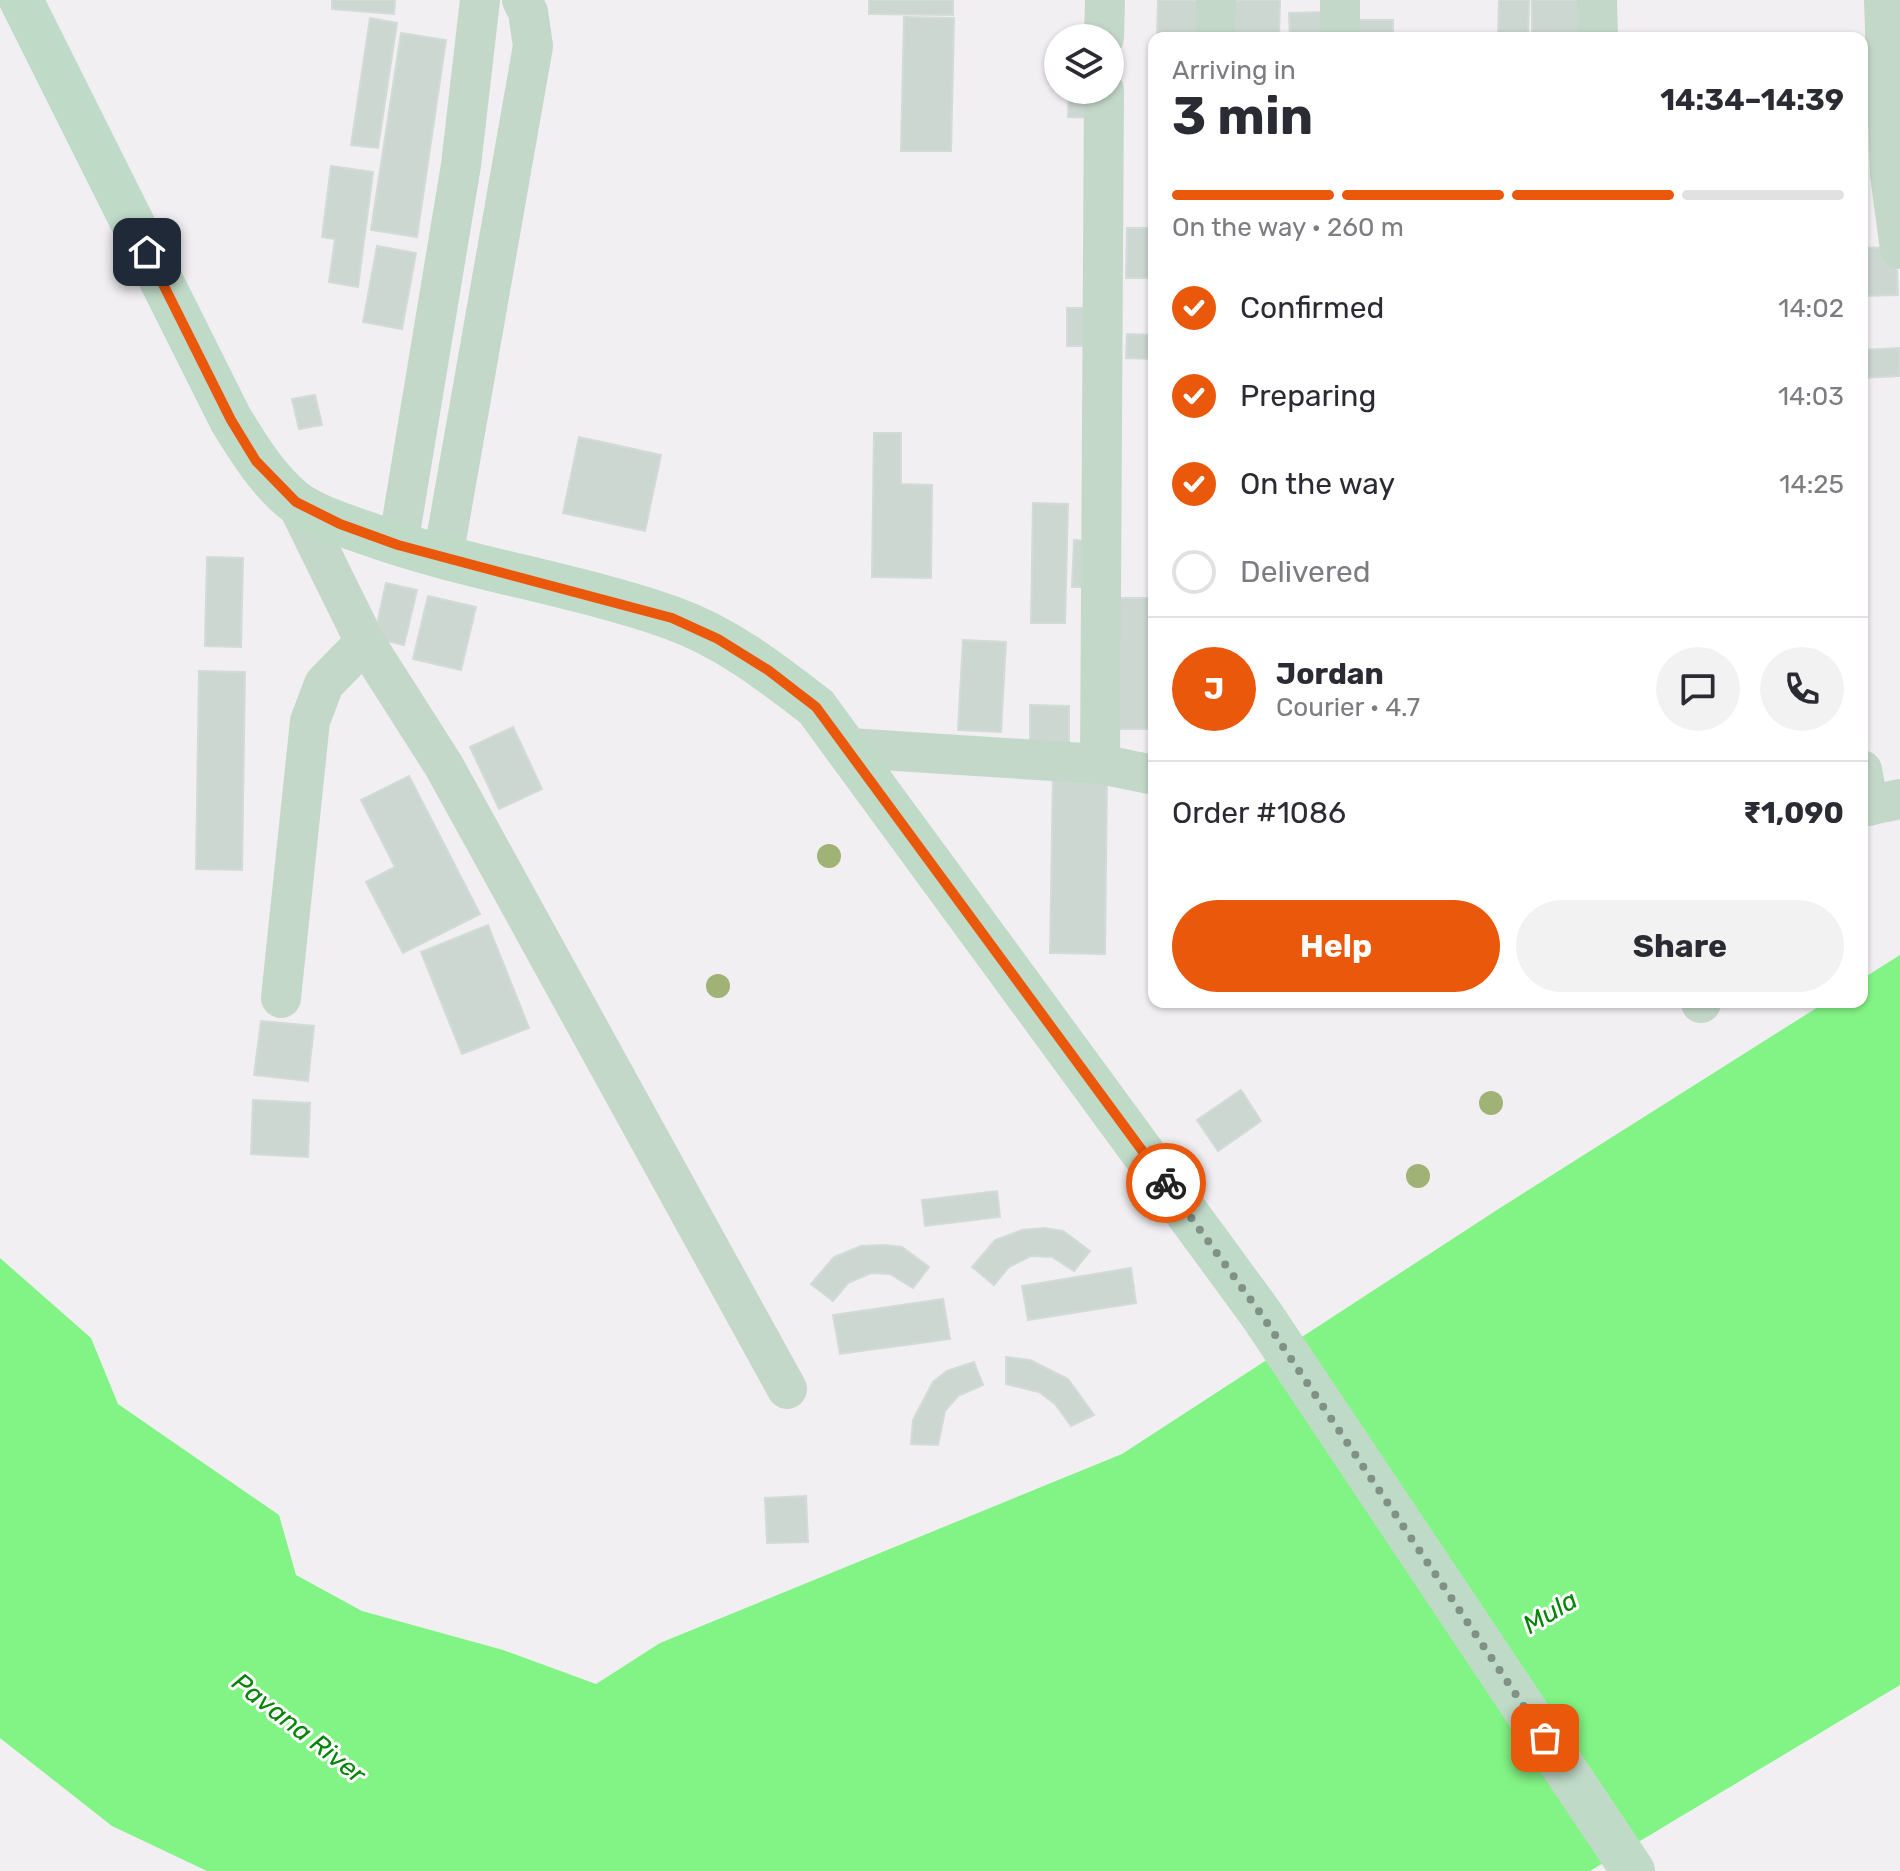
<!DOCTYPE html>
<meta charset="utf-8">
<style>
body{margin:0;font-family:Rubik,sans-serif;background:#f2f2f3;color:#2b2b33;height:100vh;display:flex;flex-direction:column;font-size:30px;white-space:nowrap}
*{box-sizing:border-box;margin:0}
p{font-size:26px;color:#7c7c81}
.icon{flex:none;width:44px;height:44px;fill:none;stroke:currentColor;stroke-width:2;stroke-linecap:round;stroke-linejoin:round}
.map{position:relative;flex:1;overflow:hidden}
.drawer{position:absolute;left:1148px;top:32px;width:720px;height:976px;display:flex;flex-direction:column;background:#fff;border-radius:16px;box-shadow:0 2px 6px #0004}
.drawer>*{flex:none}
.buttons{position:absolute;left:1044px;top:24px;display:grid;gap:16px}
.buttons a{display:grid;place-items:center;width:80px;height:80px;border-radius:50%;background:#fff;box-shadow:0 2px 6px #0004;font-size:40px}
.pin{position:absolute;display:grid;place-items:center;width:68px;height:68px;color:#fff;margin:-34px;border-radius:16px;box-shadow:0 4px 12px #0006}
.courier{position:absolute;display:grid;place-items:center;width:80px;height:80px;margin:-40px;border:6px solid #ea580c;border-radius:50%;background:#fff;color:#222;box-shadow:0 2px 10px #0007}
.head em{font-style:normal;font-weight:700}
.head div{display:flex;flex-direction:column-reverse}
.head{display:flex;align-items:center;justify-content:space-between;height:136px;padding:0 24px}
h1{font-size:52px;font-weight:700;line-height:60px}
.bar{display:grid;grid-template-columns:repeat(4,1fr);gap:12px 8px;align-content:center;height:96px;padding:0 24px}
.bar i{height:10px;border-radius:6px;background:#e1e1e2}
.bar .selected{background:#ea580c}
.bar p{grid-column:span 4}
.line{display:flex;align-items:center;gap:20px;padding:0 24px;border-top:2px solid #e1e1e2}
.line div{flex:1}
.round{display:grid;place-items:center;flex:none;width:84px;height:84px;border-radius:42px;background:#f2f2f3}
ol{padding:0 24px;list-style:none}
li{display:flex;align-items:center;gap:24px;height:88px}
li p{margin-inline-start:auto}
li .icon{padding:8px;border-radius:50%;background:#ea580c;color:#fff;stroke-width:4}
li:last-child{color:#7c7c81}
li i{width:44px;height:44px;border:4px solid #e1e1e2;border-radius:50%}
.action{display:flex;gap:16px;margin-top:auto;padding:16px 24px}
.action a{flex:1;height:92px;border-radius:48px;background:#ea580c;color:#fff;font-size:32px;font-weight:700;line-height:92px;text-align:center}
.action a+a{background:#f2f2f3;color:#2b2b33}
.map>svg:first-child{display:block}
.water{fill:#82f485}
.building{fill:#cdd7d2;stroke:#d2dbd7;stroke-width:2}
.lines{fill:none;stroke-linecap:round;stroke-linejoin:round}
.street{stroke:#c4d8ca;stroke-width:40}
.secondary{stroke:#c0dac8;stroke-width:44}
.tree{fill:#a0b275}
.done{stroke:#819186;stroke-width:8;stroke-dasharray:0 14.4}
.route{stroke:#ea580c;stroke-width:10}
.labels{text-anchor:middle;stroke-width:6;stroke-linejoin:round;paint-order:stroke}
.water-label{font-size:26px;font-style:italic;fill:#058508;stroke:#fff}
</style>
<div class="map">
<svg width="1900" height="1871" viewBox="0 0 1900 1871">
<rect width="100%" height="100%" fill="#f1eff2"/>
<polygon class="water" points="1900,955 1900,1685 1590,1871 207,1871 112,1826 0,1738 0,1258 91,1338 118,1404 279,1515 296,1575 362,1611 503,1650 596,1684 660,1643 1122,1454 1500,1208 1826,1002 1862,1002 1862,979"/>
<g class="building">
<polygon points="332,0 395,0 394,14 332,9"/>
<polygon points="869,0 953,0 953,15 869,14"/>
<polygon points="1158,0 1206,0 1205,38 1157,38"/>
<polygon points="1227,0 1280,0 1279,38 1226,38"/>
<polygon points="1499,0 1529,0 1528,38 1498,38"/>
<polygon points="1532,0 1588,0 1589,36 1532,37"/>
<polygon points="1325,12 1325,38 1290,38 1289,13"/>
<polygon points="904,17 954,18 951,151 901,151"/>
<polygon points="370,18 397,23 378,148 351,145"/>
<rect x="1352" y="20" width="41" height="18"/>
<polygon points="401,33 446,40 417,237 371,230"/>
<polygon points="1069,90 1098,90 1097,118 1068,117"/>
<polygon points="331,166 373,172 358,287 329,282 335,239 322,237"/>
<polygon points="1127,228 1154,228 1154,278 1126,278"/>
<polygon points="377,246 416,253 402,329 363,322"/>
<polygon points="1896,247 1898,295 1862,296 1862,248"/>
<rect x="1067" y="308" width="32" height="38"/>
<polygon points="1127,334 1154,335 1154,359 1126,358"/>
<polygon points="1900,348 1900,376 1862,378 1862,350"/>
<polygon points="315,395 322,425 299,429 292,399"/>
<polygon points="874,433 901,433 901,484 932,485 931,578 872,577"/>
<polygon points="579,437 661,455 645,531 563,513"/>
<polygon points="1033,503 1068,504 1065,623 1031,623"/>
<polygon points="1074,540 1100,542 1098,587 1072,587"/>
<polygon points="207,557 243,558 241,647 205,646"/>
<polygon points="386,583 417,590 404,645 374,638"/>
<polygon points="428,596 476,607 461,670 413,659"/>
<rect x="1114" y="598" width="40" height="131"/>
<polygon points="963,640 1006,642 1001,732 958,730"/>
<polygon points="199,671 245,672 242,870 196,869"/>
<polygon points="1030,705 1069,706 1069,745 1030,745"/>
<polygon points="513,727 542,789 499,809 470,747"/>
<polygon points="1053,773 1107,773 1105,954 1050,953"/>
<polygon points="409,776 480,914 403,953 366,882 395,867 361,800"/>
<polygon points="488,925 529,1028 462,1054 421,952"/>
<polygon points="261,1021 314,1026 308,1081 254,1075"/>
<polygon points="1241,1090 1261,1121 1218,1151 1197,1120"/>
<polygon points="253,1100 310,1103 308,1157 251,1154"/>
<polygon points="997,1191 1000,1217 925,1226 922,1200"/>
<polygon points="1044,1228 1063,1231 1090,1251 1074,1271 1052,1257 1031,1256 1009,1267 994,1285 972,1267 995,1240 1022,1230"/>
<polygon points="884,1245 902,1247 929,1267 913,1288 890,1274 871,1273 848,1283 833,1301 811,1284 834,1257 861,1246"/>
<polygon points="1131,1268 1136,1303 1028,1320 1022,1286"/>
<polygon points="943,1299 950,1339 840,1354 833,1315"/>
<polygon points="1006,1357 1030,1360 1068,1379 1094,1415 1071,1426 1055,1404 1039,1392 1006,1384"/>
<polygon points="974,1362 983,1385 958,1396 945,1411 938,1445 911,1444 913,1420 933,1382 947,1371"/>
<polygon points="806,1496 808,1542 767,1543 765,1498"/>
</g>
<g class="lines">
<g class="street">
<polyline points="1340,0 1340,38"/>
<polyline points="1597,0 1598,38"/>
<polyline points="1884,0 1890,175 1900,249"/>
<polyline points="1104,38 1105,0"/>
<polyline points="1215,38 1216,0"/>
<polyline points="296,502 365,642 444,766 787,1389"/>
<polyline points="398,545 461,165 480,0"/>
<polyline points="443,557 533,46 528,12 522,0"/>
<polyline points="849,748 1100,764 1154,775"/>
<polyline points="1100,764 1104,90"/>
<polyline points="1862,770 1869,806"/>
<polyline points="1862,807 1900,799"/>
<polyline points="281,998 310,721 324,684 365,642"/>
<polyline points="1701,1002 1701,1003"/>
</g>
<path class="secondary" d="M 21,0 L 231,420 C 249,449 267,479 294,501 C 314,516 343,525 366,533 C 466,569 573,583 672,618 C 726,637 772,673 816,707 L 1261,1314 L 1633,1871"/>
</g>
<g class="tree">
<circle cx="829" cy="856" r="12"/>
<circle cx="718" cy="986" r="12"/>
<circle cx="1491" cy="1103" r="12"/>
<circle cx="1418" cy="1176" r="12"/>
</g>
<g class="lines">
<polyline class="done" points="1166,1183 1261,1314 1545,1738"/>
<polyline class="route" points="147,252 231,420 256,461 296,502 340,524 398,545 672,618 718,639 768,670 816,707 1166,1183"/>
</g>
<g class="labels">
<g class="water-label">
<text transform="translate(1550 1612) rotate(-31)" y="9">Mula</text>
<text transform="translate(299 1728) rotate(38)" y="9">Pavana River</text>
</g>
</g>
</svg>
<div class="buttons">
<a><svg class="icon" aria-label="layers" viewBox="0 0 24 24"><path d="M12 4l9 5-9 5-9-5zM3 14l9 5 9-5"/></svg></a>
</div>
<div class="pin" style="left:1545px;top:1738px;background:#ea580c"><svg class="icon" aria-label="bag" viewBox="0 0 24 24"><path d="M5 8h14l-1 12H6zM9 8a3 3 0 0 1 6 0"/></svg></div>
<div class="pin" style="left:147px;top:252px;background:#1f2937"><svg class="icon" aria-label="home" viewBox="0 0 24 24"><path d="M3 11l9-7 9 7M6 9v11h12V9"/></svg></div>
<div class="courier" style="left:1166px;top:1183px"><svg class="icon" aria-label="bike" viewBox="0 0 24 24"><circle cx="6" cy="16" r="4"/><circle cx="18" cy="16" r="4"/><path d="M6 16l4-8h5l3 8M10 8l3 8H6M13 5h3"/></svg></div>
<section class="drawer">
<div class="head"><div><h1>3 min</h1><p>Arriving in</p></div><em>14:34–14:39</em></div>
<div class="bar"><i class="selected"></i><i class="selected"></i><i class="selected"></i><i></i><p>On the way · 260 m</p></div>
<ol>
<li><svg class="icon" aria-label="check" viewBox="0 0 24 24"><path d="M5 12l5 5 9-10"/></svg>Confirmed<p>14:02</p></li>
<li><svg class="icon" aria-label="check" viewBox="0 0 24 24"><path d="M5 12l5 5 9-10"/></svg>Preparing<p>14:03</p></li>
<li><svg class="icon" aria-label="check" viewBox="0 0 24 24"><path d="M5 12l5 5 9-10"/></svg>On the way<p>14:25</p></li>
<li><i></i>Delivered</li>
</ol>
<div class="line" style="height:144px"><b class="round" style="background:#ea580c;color:#fff">J</b><div><b>Jordan</b><p>Courier · 4.7</p></div><a class="round"><svg class="icon" aria-label="chat" viewBox="0 0 24 24"><path d="M4 5h16v11H9l-5 4z"/></svg></a><a class="round"><svg class="icon" aria-label="phone" viewBox="0 0 24 24"><path d="M5 4h4l2 5-3 2q2 4 5 5l2-3 5 2v4C11 20 4 13 5 4z"/></svg></a></div>
<div class="line" style="height:104px"><div>Order #1086</div><b>₹1,090</b></div>
<div class="action"><a>Help</a><a>Share</a></div>
</section>
</div>
